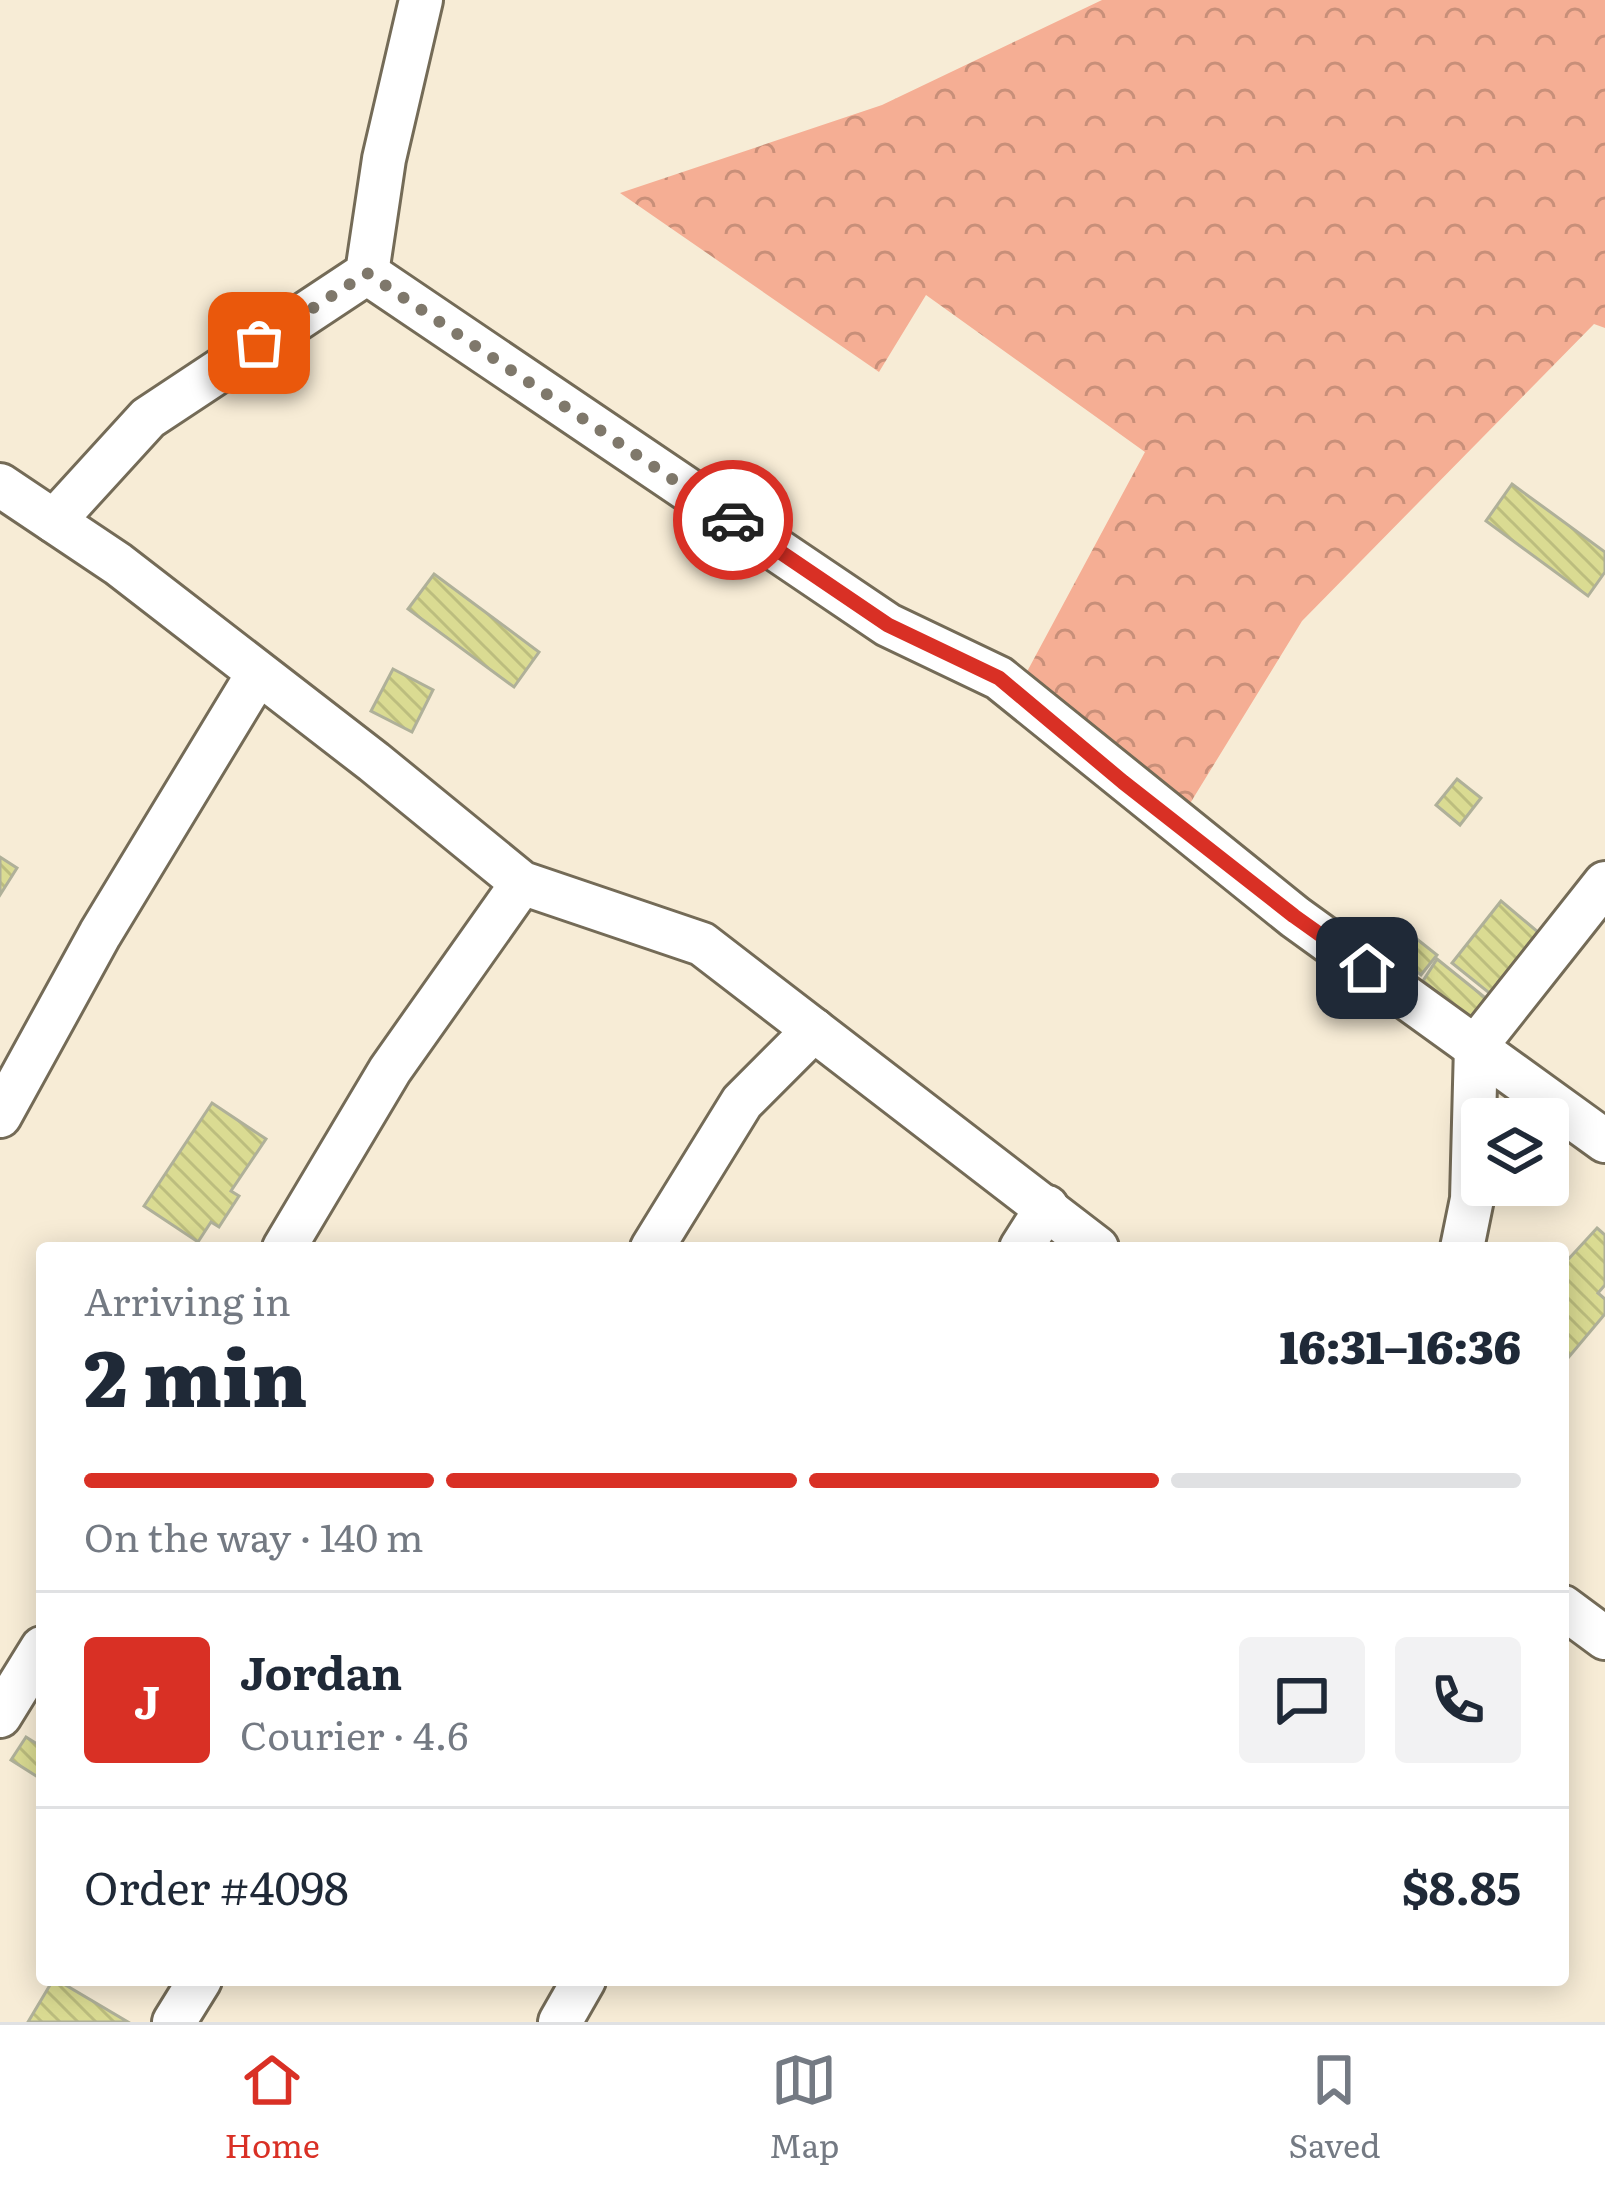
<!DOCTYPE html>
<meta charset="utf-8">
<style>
body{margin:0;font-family:Literata,serif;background:#f2f2f3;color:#1f2937;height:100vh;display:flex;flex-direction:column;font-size:45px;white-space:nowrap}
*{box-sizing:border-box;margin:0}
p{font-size:39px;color:#747a83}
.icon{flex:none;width:66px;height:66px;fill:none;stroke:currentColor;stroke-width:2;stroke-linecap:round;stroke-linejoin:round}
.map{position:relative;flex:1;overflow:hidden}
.sheet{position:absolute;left:36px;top:1242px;width:1533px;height:744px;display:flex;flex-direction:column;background:#fff;border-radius:12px;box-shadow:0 6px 30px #0003}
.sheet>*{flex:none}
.buttons{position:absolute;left:1461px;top:1098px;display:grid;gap:24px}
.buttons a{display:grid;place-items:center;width:108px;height:108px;border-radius:12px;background:#fff;box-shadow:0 6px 30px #0003;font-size:60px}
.pin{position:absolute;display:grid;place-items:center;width:102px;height:102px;color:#fff;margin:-51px;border-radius:24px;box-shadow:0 6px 18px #0006}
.courier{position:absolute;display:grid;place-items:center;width:120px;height:120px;margin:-60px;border:9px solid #d93025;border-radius:50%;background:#fff;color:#222;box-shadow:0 3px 15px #0007}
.summary em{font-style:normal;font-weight:800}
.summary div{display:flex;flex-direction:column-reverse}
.summary{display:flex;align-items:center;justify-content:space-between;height:204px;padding:0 48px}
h1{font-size:78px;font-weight:800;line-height:90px}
.bar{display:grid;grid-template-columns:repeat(4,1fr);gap:18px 12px;align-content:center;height:144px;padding:0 48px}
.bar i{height:15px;border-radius:9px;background:#e0e1e3}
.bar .on{background:#d93025}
.bar p{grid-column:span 4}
.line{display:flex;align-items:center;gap:30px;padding:0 48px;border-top:3px solid #e0e1e3}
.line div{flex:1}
.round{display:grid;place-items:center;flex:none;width:126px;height:126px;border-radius:12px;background:#f2f2f3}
.dock{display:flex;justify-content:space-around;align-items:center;height:168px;border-top:3px solid #e0e1e3;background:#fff;font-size:33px;color:#747a83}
.dock a{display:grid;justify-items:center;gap:6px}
.dock .on{color:#d93025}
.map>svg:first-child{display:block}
.forest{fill:url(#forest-crowns)}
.building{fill:url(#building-back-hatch);stroke:#afb099;stroke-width:3}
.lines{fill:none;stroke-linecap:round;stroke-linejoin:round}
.street-casing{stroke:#746b57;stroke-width:48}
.street{stroke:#fff;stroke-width:42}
.done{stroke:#7f786b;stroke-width:12;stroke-dasharray:0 21.6}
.route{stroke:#d93025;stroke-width:15}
</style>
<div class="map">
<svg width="1605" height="2022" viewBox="0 0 1605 2022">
<defs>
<pattern id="forest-crowns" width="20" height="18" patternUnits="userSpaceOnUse" patternTransform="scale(3)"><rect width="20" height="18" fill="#f5ae94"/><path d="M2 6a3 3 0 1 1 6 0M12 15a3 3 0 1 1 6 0" fill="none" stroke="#c88f79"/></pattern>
<pattern id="building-back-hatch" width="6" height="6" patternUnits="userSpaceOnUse" patternTransform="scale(3)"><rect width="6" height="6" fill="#dadb92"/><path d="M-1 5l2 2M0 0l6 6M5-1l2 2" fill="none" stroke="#bcbd7e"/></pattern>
</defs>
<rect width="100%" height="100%" fill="#f7ecd6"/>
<polygon class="forest" points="1102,0 1605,0 1605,328 1594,324 1302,621 1186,810 1022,681 1145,452 926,295 879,372 620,193 882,105"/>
<g class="building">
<polygon points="1512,484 1605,552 1605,572 1588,596 1486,521"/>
<polygon points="434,574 539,652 514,687 408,609"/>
<polygon points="393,669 433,690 412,732 371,711"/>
<polygon points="1457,779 1481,798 1460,825 1436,805"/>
<polygon points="0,857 17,868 0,895"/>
<polygon points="1501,901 1538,932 1522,953 1511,976 1506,973 1498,982 1502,985 1493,996 1452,963"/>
<polygon points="1408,932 1437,955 1421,975 1392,952"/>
<polygon points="1437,959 1488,1000 1472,1020 1423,981"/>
<polygon points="212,1103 266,1139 231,1191 239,1196 219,1227 211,1222 198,1242 144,1206"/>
<polygon points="1597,1228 1605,1235 1605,1285 1598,1293 1605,1299 1605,1314 1563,1364 1563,1265"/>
<polygon points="26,1737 42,1747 41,1779 11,1760"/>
<polygon points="53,1980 57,1980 128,2022 28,2022"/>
</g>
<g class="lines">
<g class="street-casing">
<g id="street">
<polyline points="367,273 888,625 999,678 1295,917 1605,1141"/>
<polyline points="0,485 118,564 374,762 522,883 702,944 1097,1248"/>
<polyline points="54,521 148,418 367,273 384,159 421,0"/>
<polyline points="0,1116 100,934 257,675"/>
<polyline points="284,1248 390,1070 522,883"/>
<polyline points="652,1248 742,1102 814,1030"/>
<polyline points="1021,1248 1047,1207"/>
<polyline points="1462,1248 1472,1199 1476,1046 1605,883"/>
<polyline points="1563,1607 1605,1638"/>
<polyline points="0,1716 42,1648"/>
<polyline points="174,2022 200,1980"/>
<polyline points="560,2022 584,1980"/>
</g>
</g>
<use href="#street" class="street"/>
</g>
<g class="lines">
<polyline class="done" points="259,343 367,273 733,520"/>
<polyline class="route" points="733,520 888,625 999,678 1123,782 1294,916 1367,968"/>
</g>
</svg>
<div class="buttons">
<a><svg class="icon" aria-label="layers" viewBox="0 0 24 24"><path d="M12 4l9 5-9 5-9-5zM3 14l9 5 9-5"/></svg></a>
</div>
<div class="pin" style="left:259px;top:343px;background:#ea580c"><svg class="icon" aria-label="bag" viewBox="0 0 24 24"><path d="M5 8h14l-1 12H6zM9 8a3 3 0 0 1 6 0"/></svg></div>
<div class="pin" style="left:1367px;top:968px;background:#1f2937"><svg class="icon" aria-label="home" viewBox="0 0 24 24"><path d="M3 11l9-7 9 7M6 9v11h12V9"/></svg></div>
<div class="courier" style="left:733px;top:520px"><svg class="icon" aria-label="car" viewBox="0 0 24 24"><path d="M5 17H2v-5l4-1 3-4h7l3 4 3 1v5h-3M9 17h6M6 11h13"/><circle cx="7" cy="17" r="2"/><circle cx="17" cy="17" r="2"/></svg></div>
<section class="sheet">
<div class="summary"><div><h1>2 min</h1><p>Arriving in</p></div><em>16:31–16:36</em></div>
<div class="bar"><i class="on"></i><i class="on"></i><i class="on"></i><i></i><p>On the way · 140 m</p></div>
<div class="line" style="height:216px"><b class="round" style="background:#d93025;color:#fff">J</b><div><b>Jordan</b><p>Courier · 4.6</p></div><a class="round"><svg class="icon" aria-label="chat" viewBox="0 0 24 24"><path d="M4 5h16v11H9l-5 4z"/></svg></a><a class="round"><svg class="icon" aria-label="phone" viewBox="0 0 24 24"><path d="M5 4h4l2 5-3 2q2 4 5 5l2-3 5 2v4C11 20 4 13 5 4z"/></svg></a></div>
<div class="line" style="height:156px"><div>Order #4098</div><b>$8.85</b></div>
</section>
</div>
<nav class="dock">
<a class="on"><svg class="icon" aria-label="home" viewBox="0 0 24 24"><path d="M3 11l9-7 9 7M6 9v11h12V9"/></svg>Home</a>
<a><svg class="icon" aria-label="map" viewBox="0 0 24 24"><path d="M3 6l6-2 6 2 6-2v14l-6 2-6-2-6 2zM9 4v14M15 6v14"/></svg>Map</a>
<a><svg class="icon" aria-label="saved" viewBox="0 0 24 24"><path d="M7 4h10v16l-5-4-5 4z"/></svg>Saved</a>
</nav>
